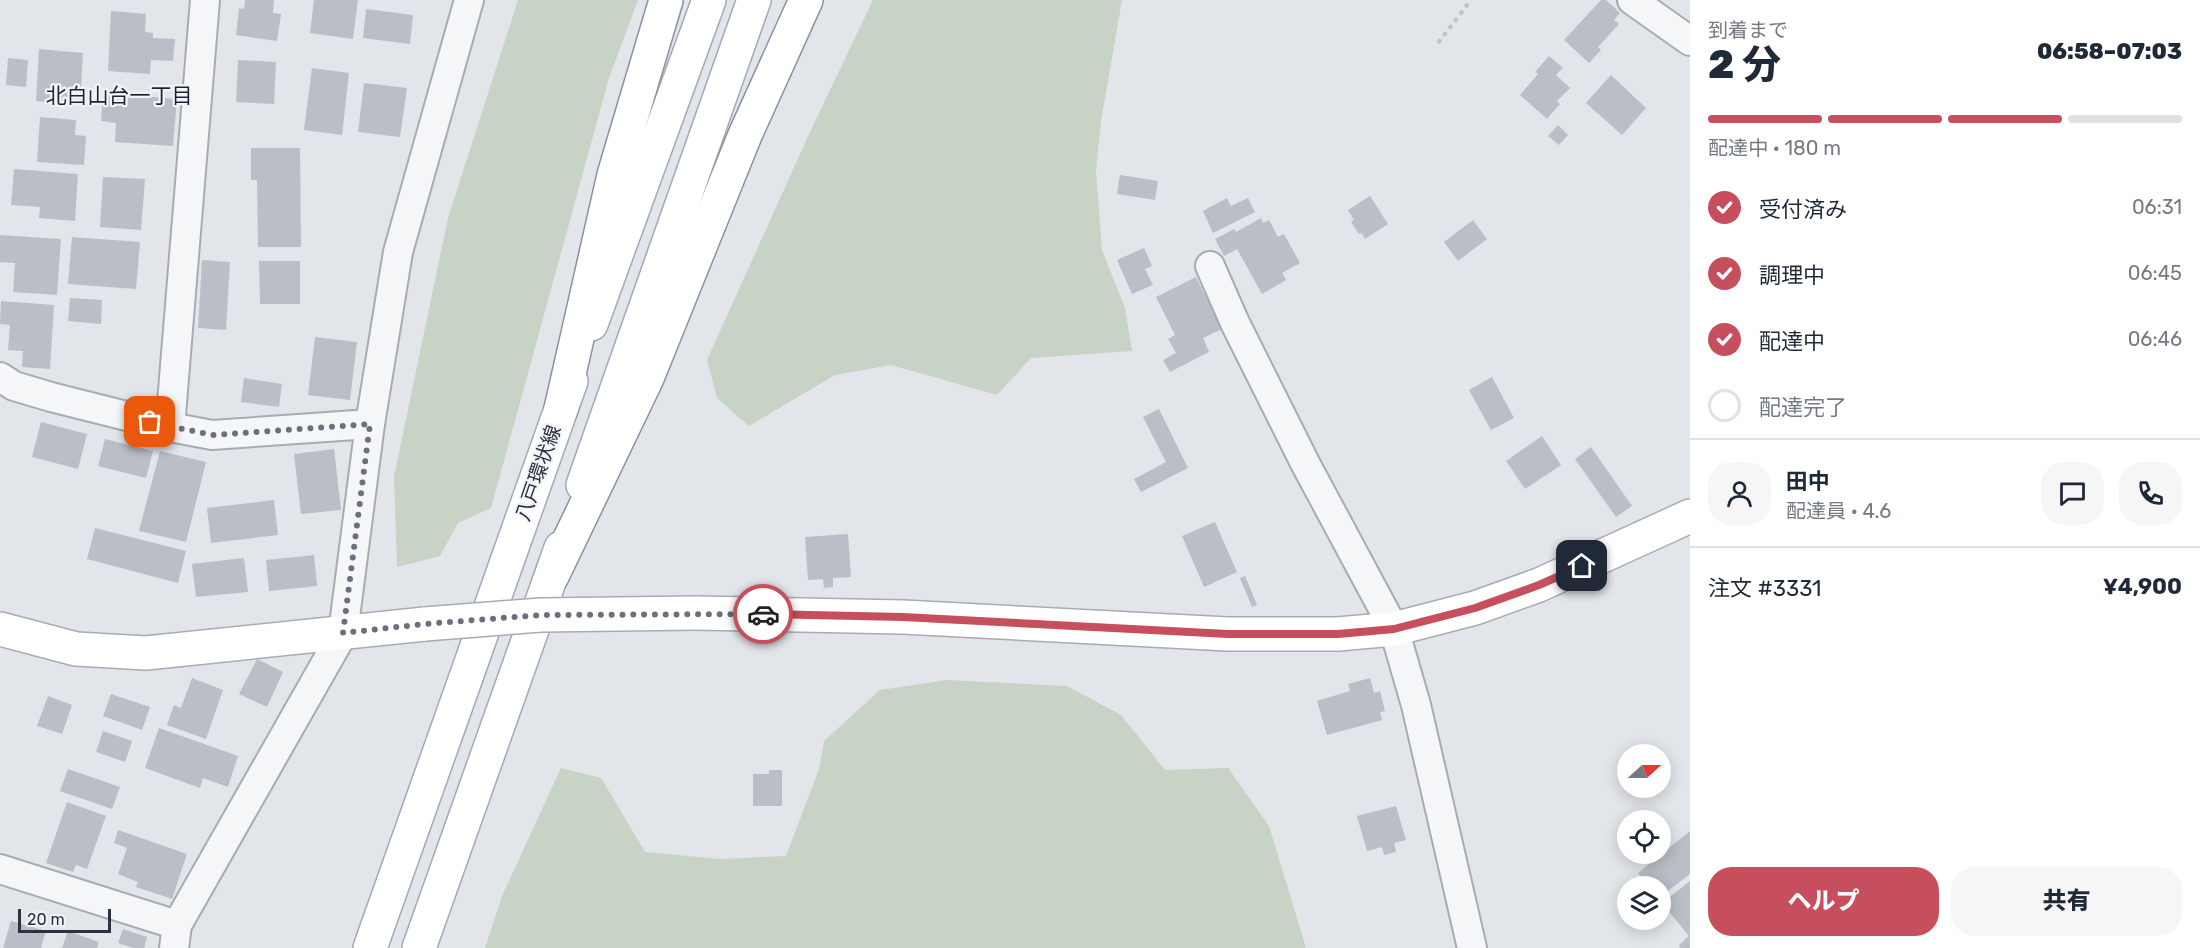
<!DOCTYPE html>
<html lang="ja">
<meta charset="utf-8">
<style>
body{margin:0;font-family:Rubik,"Noto Sans JP",sans-serif;background:#f6f6f7;color:#1f2937;height:100vh;display:flex;flex-direction:column;font-size:22px;white-space:nowrap}
*{box-sizing:border-box;margin:0}
p{font-size:20px;color:#747a83}
.icon{flex:none;width:33px;height:33px;fill:none;stroke:currentColor;stroke-width:2;stroke-linecap:round;stroke-linejoin:round}
.map{position:relative;flex:1;overflow:hidden}
.panel{display:flex;flex-direction:column;background:#fff;width:510px}
.panel>*{flex:none}
.needle{width:39px;rotate:69deg}
.controls{position:absolute;left:1617px;top:744px;display:grid;gap:12px}
.controls a{display:grid;place-items:center;width:54px;height:54px;border-radius:50%;background:#fff;box-shadow:0 3px 15px #0003;font-size:30px}
.scale{position:absolute;left:18px;bottom:15px;width:93px;box-sizing:border-box;padding-left:6px;border:3px solid #2b3241;border-top:0;font-size:16px;line-height:21px;white-space:nowrap;color:#2b3241;-webkit-text-stroke:4px #f2f4f7;paint-order:stroke}
.pin{position:absolute;display:grid;place-items:center;width:51px;height:51px;color:#fff;margin:-26px;border-radius:12px;box-shadow:0 3px 9px #0006}
.courier{position:absolute;display:grid;place-items:center;width:60px;height:60px;margin:-30px;border:4px solid #c74f5d;border-radius:50%;background:#fff;color:#222;box-shadow:0 2px 8px #0007}
.summary em{font-style:normal;font-weight:800}
.summary div{display:flex;flex-direction:column-reverse}
.summary{display:flex;align-items:center;justify-content:space-between;height:102px;padding:0 18px}
h1{font-size:39px;font-weight:800;line-height:45px}
.bar{display:grid;grid-template-columns:repeat(4,1fr);gap:9px 6px;align-content:center;height:72px;padding:0 18px}
.bar i{height:8px;border-radius:4px;background:#e0e1e3}
.bar .on{background:#c74f5d}
.bar p{grid-column:span 4}
.line{display:flex;align-items:center;gap:15px;padding:0 18px;border-top:2px solid #e0e1e3}
.line div{flex:1}
.round{display:grid;place-items:center;flex:none;width:63px;height:63px;border-radius:24px;background:#f6f6f7}
ol{padding:0 18px;list-style:none}
li{display:flex;align-items:center;gap:18px;height:66px}
li p{margin-inline-start:auto}
li .icon{padding:6px;border-radius:50%;background:#c74f5d;color:#fff;stroke-width:4}
li:last-child{color:#747a83}
li i{width:33px;height:33px;border:3px solid #e0e1e3;border-radius:50%}
.cta{display:flex;gap:12px;margin-top:auto;padding:12px 18px}
.cta a{flex:1;height:69px;border-radius:24px;background:#c74f5d;color:#fff;font-size:24px;font-weight:800;line-height:69px;text-align:center}
.cta a+a{background:#f6f6f7;color:#1f2937}
main{display:flex;flex:1;min-height:0}
.map>svg:first-child{display:block}
.green{fill:#c7d3c4}
.building{fill:#babec6}
.lines{fill:none;stroke-linecap:round;stroke-linejoin:round}
.street-casing{stroke:#a7acb4;stroke-width:32}
.secondary-casing{stroke:#a7acb4;stroke-width:36}
.primary-casing{stroke:#a2a9b5;stroke-width:36}
.highway-casing{stroke:#8a929f;stroke-width:36}
.path{stroke:#c0c3c8;stroke-width:4;stroke-dasharray:4.5 4.5;stroke-linecap:butt}
.street{stroke:#f5f6f8;stroke-width:28}
.secondary{stroke:#fff;stroke-width:33}
.primary{stroke:#fff;stroke-width:33}
.highway{stroke:#fff;stroke-width:33}
.secondary-bridge-casing{stroke:#a7acb4;stroke-width:36;stroke-linecap:butt}
.secondary-bridge{stroke:#fff;stroke-width:33}
.done{stroke:#6b717c;stroke-width:6;stroke-dasharray:0 10.8}
.route{stroke:#c74f5d;stroke-width:8}
.labels{text-anchor:middle;stroke-width:4.5;stroke-linejoin:round;paint-order:stroke}
.street-label{font-size:20px;fill:#2b3241;stroke:#f2f4f7}
.neighbourhood-label{font-size:21px;fill:#1d2332;stroke:#f2f4f7}
</style>
<main>
<div class="map">
<svg width="1690" height="948" viewBox="0 0 1690 948">
<rect width="100%" height="100%" fill="#e2e5ea"/>
<g class="green">
<polygon points="518,0 638,0 609,78 491,508 458,523 440,556 397,567 394,477 448,218"/>
<polygon points="873,0 1122,0 1101,121 1096,171 1102,250 1125,308 1132,351 1031,358 997,395 891,365 835,375 749,426 717,398 707,360 810,132"/>
<polygon points="947,680 1067,686 1121,715 1165,770 1228,768 1269,826 1306,948 485,948 502,896 561,768 601,778 645,852 720,859 786,856 819,769 824,741 880,690"/>
</g>
<g class="building">
<polygon points="245,0 274,0 273,13 281,14 277,41 236,35 239,8 244,9"/>
<polygon points="314,0 358,0 353,39 310,33"/>
<polygon points="1601,0 1606,0 1620,13 1614,20 1619,24 1598,47 1601,50 1589,63 1564,40"/>
<polygon points="366,9 413,15 410,44 363,38"/>
<polygon points="111,11 146,14 145,32 153,33 153,38 175,39 173,61 151,60 150,74 108,71"/>
<polygon points="39,49 83,53 80,104 36,101"/>
<polygon points="1549,56 1563,68 1556,75 1570,88 1557,101 1560,104 1547,119 1520,95 1538,74 1535,72"/>
<polygon points="8,58 28,60 26,87 6,85"/>
<polygon points="238,60 276,62 274,104 236,102"/>
<polygon points="312,68 349,73 342,135 304,130"/>
<polygon points="1611,75 1646,108 1622,135 1586,103"/>
<polygon points="364,83 407,88 400,137 358,132"/>
<polygon points="103,93 177,99 173,146 115,142 116,123 101,121"/>
<polygon points="40,117 76,120 75,135 86,136 84,165 37,162"/>
<polygon points="1558,125 1568,135 1559,145 1548,136"/>
<polygon points="251,148 300,148 301,247 258,247 257,180 251,180"/>
<polygon points="14,169 78,174 75,221 39,218 40,207 11,205"/>
<polygon points="1120,175 1158,181 1155,200 1117,194"/>
<polygon points="103,177 145,179 141,230 100,227"/>
<polygon points="1370,196 1388,224 1365,239 1362,233 1359,234 1351,222 1354,220 1348,210"/>
<polygon points="1227,198 1231,206 1248,198 1255,212 1213,233 1203,211"/>
<polygon points="1261,218 1263,223 1269,220 1278,237 1284,234 1300,263 1282,273 1286,280 1262,294 1237,249 1224,256 1215,239 1234,229 1236,232"/>
<polygon points="1473,220 1487,239 1458,261 1444,242"/>
<polygon points="0,235 61,239 57,295 13,292 15,263 0,262"/>
<polygon points="72,237 140,242 136,289 68,284"/>
<polygon points="1144,248 1152,266 1145,269 1153,285 1132,294 1117,260"/>
<polygon points="202,260 230,262 226,330 198,328"/>
<polygon points="259,261 300,261 300,304 260,304"/>
<polygon points="1196,277 1222,329 1203,338 1209,352 1170,372 1163,360 1176,353 1168,339 1175,335 1156,297"/>
<polygon points="70,298 102,300 101,324 68,321"/>
<polygon points="1,301 54,305 50,369 22,367 23,351 8,350 10,325 0,324"/>
<polygon points="315,337 357,342 350,400 308,395"/>
<polygon points="1492,377 1514,418 1491,430 1469,390"/>
<polygon points="244,378 282,384 279,407 241,402"/>
<polygon points="1159,409 1188,468 1141,492 1134,479 1166,462 1143,417"/>
<polygon points="41,422 87,434 78,469 32,457"/>
<polygon points="1542,436 1561,465 1525,489 1506,461"/>
<polygon points="105,439 153,451 146,478 98,466"/>
<polygon points="1591,447 1632,506 1616,517 1575,459"/>
<polygon points="334,449 341,510 301,514 294,454"/>
<polygon points="160,451 206,462 186,542 139,531"/>
<polygon points="274,500 278,535 211,543 207,508"/>
<polygon points="1215,522 1237,572 1204,587 1182,536"/>
<polygon points="95,528 186,551 178,583 87,559"/>
<polygon points="848,534 851,577 833,578 833,587 824,588 823,579 808,580 805,537"/>
<polygon points="314,555 317,586 269,591 266,560"/>
<polygon points="244,558 248,592 196,597 192,564"/>
<polygon points="1245,576 1257,605 1252,607 1240,578"/>
<polygon points="257,659 283,672 267,707 239,694"/>
<polygon points="192,678 223,690 206,739 167,725 174,705 181,708"/>
<polygon points="1370,678 1374,693 1380,691 1385,711 1380,712 1382,720 1327,735 1317,701 1350,691 1348,684"/>
<polygon points="111,694 150,707 142,730 103,716"/>
<polygon points="48,696 72,705 62,734 37,726"/>
<polygon points="159,728 238,756 228,787 203,778 200,788 145,768"/>
<polygon points="103,731 132,741 125,762 96,752"/>
<polygon points="68,769 120,787 112,809 60,791"/>
<polygon points="769,770 782,770 782,806 753,806 753,774 769,774"/>
<polygon points="67,802 106,816 87,869 76,865 73,872 46,863"/>
<polygon points="1396,806 1406,840 1394,843 1396,852 1384,855 1382,847 1367,851 1357,816"/>
<polygon points="118,830 187,854 172,899 136,887 138,882 118,874 127,848 114,843"/>
<polygon points="1690,831 1690,874 1660,897 1660,886 1649,886 1638,873"/>
<polygon points="1690,881 1690,948 1681,948 1679,945 1689,936 1662,903"/>
<polygon points="11,921 46,931 41,948 3,948"/>
<polygon points="123,929 147,937 144,948 133,948 118,943"/>
<polygon points="68,931 99,942 97,948 62,948"/>
</g>
<g class="lines">
<g class="street-casing">
<g id="street">
<polyline points="1632,0 1690,41"/>
<polyline points="1210,266 1235,323 1305,463 1394,629 1416,705 1472,948"/>
<polyline points="0,377 14,386 51,397 170,427 212,435 370,424"/>
<polyline points="170,427 205,0"/>
<polyline points="0,869 177,925"/>
<polyline points="174,948 177,925 343,633 370,424 398,252 469,0"/>
</g>
</g>
<g class="secondary-casing">
<g id="secondary">
<polyline points="695,613 903,617 1228,634 1338,634 1394,629 1475,608 1539,585 1690,516"/>
<polyline points="0,629 76,649 146,653 425,624"/>
</g>
</g>
<g class="primary-casing">
<g id="primary">
<polyline points="591,324 709,0"/>
<polyline points="583,485 754,0"/>
<polyline points="370,948 571,381"/>
<polyline points="419,948 561,548"/>
</g>
</g>
<g class="highway-casing">
<g id="highway">
<polyline points="561,409 614,175 666,0"/>
<polyline points="552,576 647,378 745,135 806,0"/>
</g>
</g>
<polyline class="path" points="1438,43 1471,0"/>
<use href="#street" class="street"/>
<use href="#secondary" class="secondary"/>
<use href="#primary" class="primary"/>
<use href="#highway" class="highway"/>
<g class="secondary-bridge-casing">
<polyline id="secondary-bridge" points="425,624 541,615 695,613"/>
</g>
<use href="#secondary-bridge" class="secondary-bridge"/>
</g>
<g class="lines">
<polyline class="done" points="150,422 212,435 370,424 343,633 424,624 541,615 763,614"/>
<polyline class="route" points="763,614 903,617 1228,634 1338,634 1394,629 1475,608 1539,585 1582,566"/>
</g>
<g class="labels">
<g class="street-label">
<text transform="translate(538 473) rotate(-71)" y="7">八戸環状線</text>
</g>
<g class="neighbourhood-label">
<text x="119" y="103">北白山台一丁目</text>
</g>
</g>
</svg>
<div class="controls">
<a><svg class="needle" viewBox="-14 -14 28 28"><path d="M0-13l5 13h-10z" fill="#e53935"/><path d="M0 13l5-13h-10z" fill="#747a83"/></svg></a>
<a><svg class="icon" aria-label="locate" viewBox="0 0 24 24"><circle cx="12" cy="12" r="6"/><path d="M12 2v4M12 18v4M2 12h4M18 12h4"/></svg></a>
<a><svg class="icon" aria-label="layers" viewBox="0 0 24 24"><path d="M12 4l9 5-9 5-9-5zM3 14l9 5 9-5"/></svg></a>
</div>
<div class="scale">20 m</div>
<div class="pin" style="left:150px;top:422px;background:#ea580c"><svg class="icon" aria-label="bag" viewBox="0 0 24 24"><path d="M5 8h14l-1 12H6zM9 8a3 3 0 0 1 6 0"/></svg></div>
<div class="pin" style="left:1582px;top:566px;background:#1f2937"><svg class="icon" aria-label="home" viewBox="0 0 24 24"><path d="M3 11l9-7 9 7M6 9v11h12V9"/></svg></div>
<div class="courier" style="left:763px;top:614px"><svg class="icon" aria-label="car" viewBox="0 0 24 24"><path d="M5 17H2v-5l4-1 3-4h7l3 4 3 1v5h-3M9 17h6M6 11h13"/><circle cx="7" cy="17" r="2"/><circle cx="17" cy="17" r="2"/></svg></div>
</div>
<section class="panel">
<div class="summary"><div><h1>2 分</h1><p>到着まで</p></div><em>06:58–07:03</em></div>
<div class="bar"><i class="on"></i><i class="on"></i><i class="on"></i><i></i><p>配達中 · 180 m</p></div>
<ol>
<li><svg class="icon" aria-label="check" viewBox="0 0 24 24"><path d="M5 12l5 5 9-10"/></svg>受付済み<p>06:31</p></li>
<li><svg class="icon" aria-label="check" viewBox="0 0 24 24"><path d="M5 12l5 5 9-10"/></svg>調理中<p>06:45</p></li>
<li><svg class="icon" aria-label="check" viewBox="0 0 24 24"><path d="M5 12l5 5 9-10"/></svg>配達中<p>06:46</p></li>
<li><i></i>配達完了</li>
</ol>
<div class="line" style="height:108px"><a class="round"><svg class="icon" aria-label="person" viewBox="0 0 24 24"><circle cx="12" cy="8" r="4"/><path d="M4 21q1-7 8-7t8 7"/></svg></a><div><b>田中</b><p>配達員 · 4.6</p></div><a class="round"><svg class="icon" aria-label="chat" viewBox="0 0 24 24"><path d="M4 5h16v11H9l-5 4z"/></svg></a><a class="round"><svg class="icon" aria-label="phone" viewBox="0 0 24 24"><path d="M5 4h4l2 5-3 2q2 4 5 5l2-3 5 2v4C11 20 4 13 5 4z"/></svg></a></div>
<div class="line" style="height:78px"><div>注文 #3331</div><b>¥4,900</b></div>
<div class="cta"><a>ヘルプ</a><a>共有</a></div>
</section>
</main>
